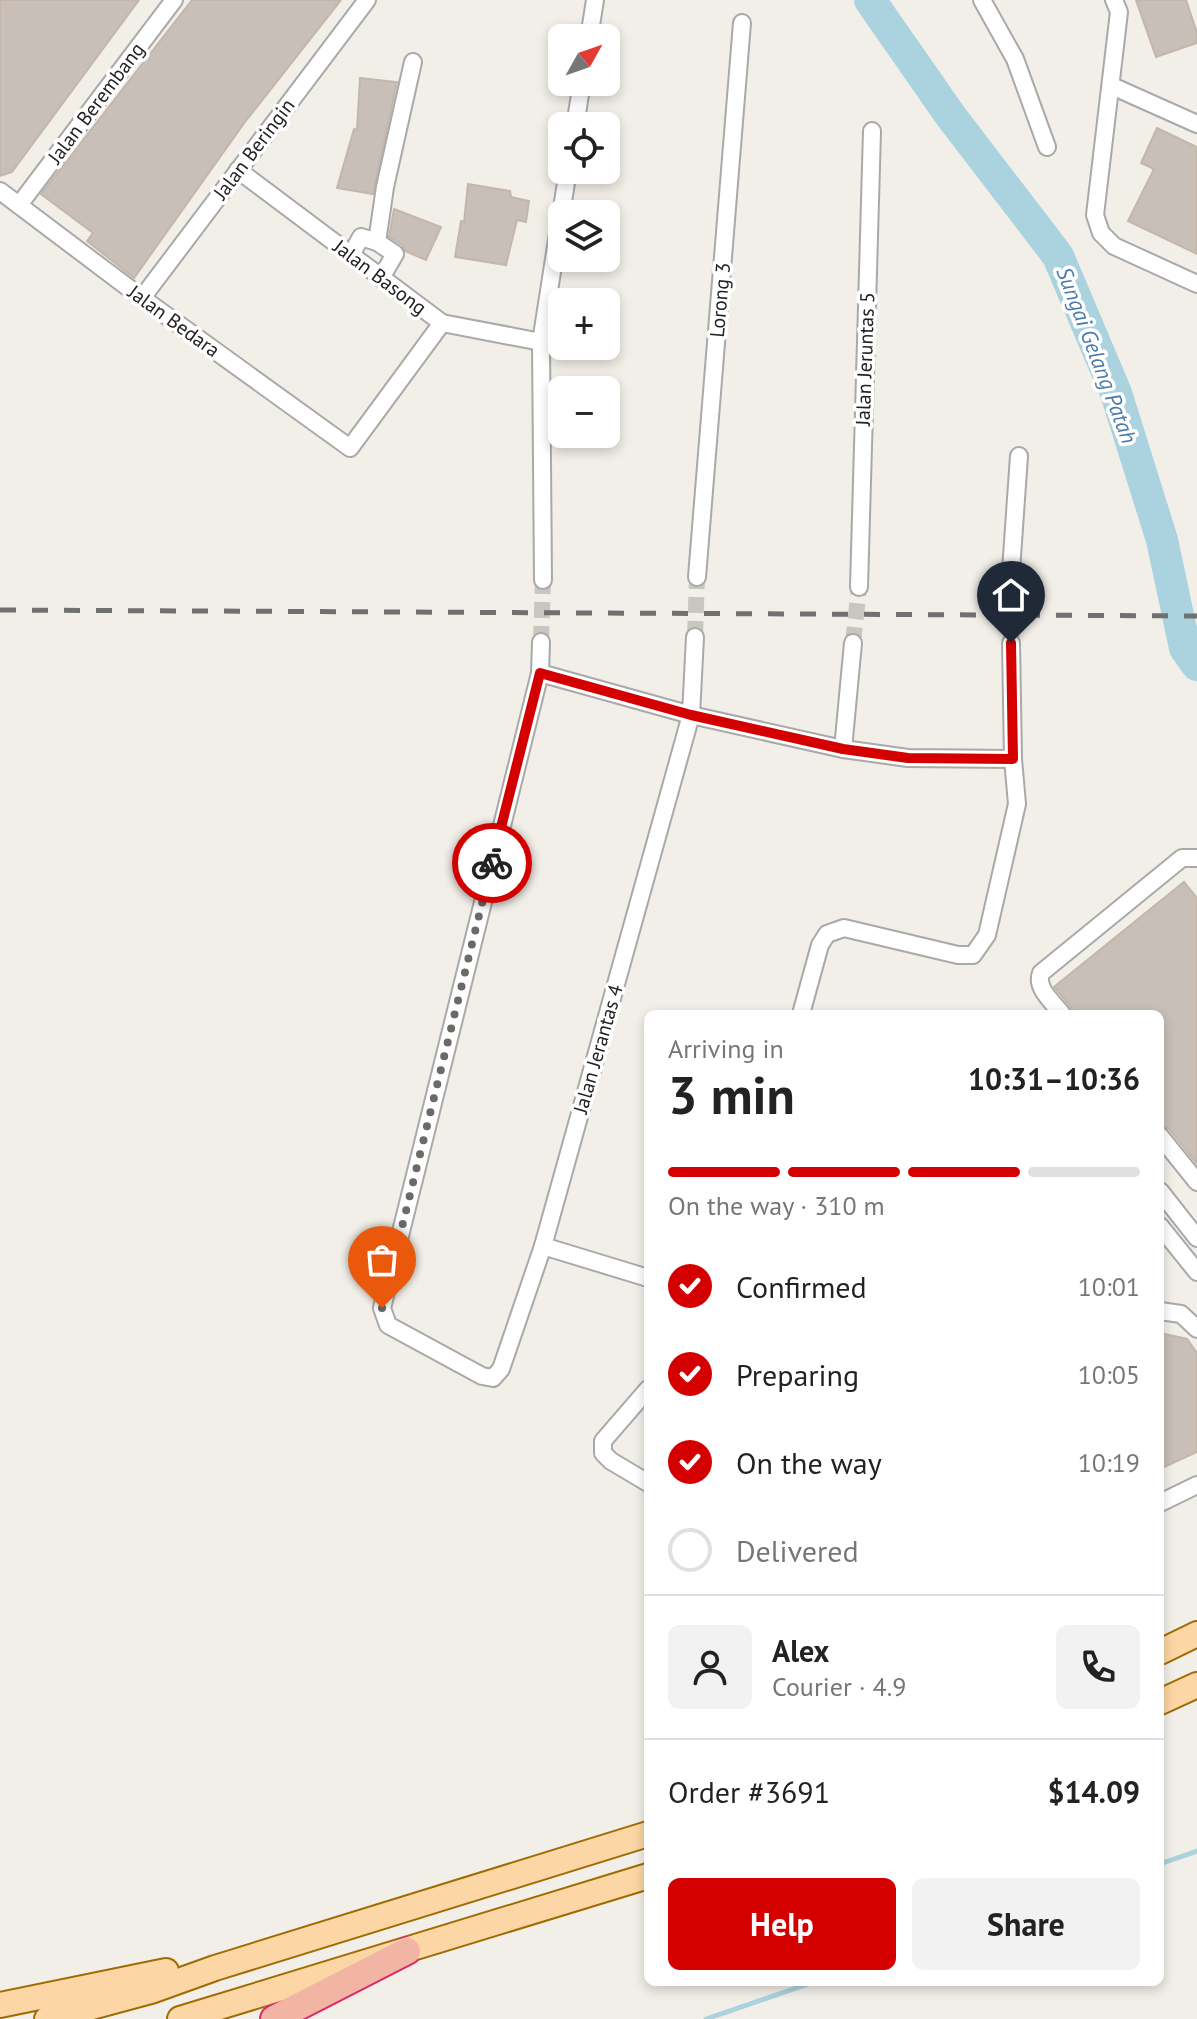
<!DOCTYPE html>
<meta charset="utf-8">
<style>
body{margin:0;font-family:"PT Sans",sans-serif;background:#f2f2f2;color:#222;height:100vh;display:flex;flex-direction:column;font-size:30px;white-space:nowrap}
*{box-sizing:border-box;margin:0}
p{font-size:26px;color:#767676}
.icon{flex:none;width:44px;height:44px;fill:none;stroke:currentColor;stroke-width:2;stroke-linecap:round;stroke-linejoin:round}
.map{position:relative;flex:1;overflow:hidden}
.panel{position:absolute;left:644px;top:1010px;width:520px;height:976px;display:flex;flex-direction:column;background:#fff;border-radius:12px;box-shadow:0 4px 12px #0003}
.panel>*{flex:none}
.needle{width:52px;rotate:50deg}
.fabs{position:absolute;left:548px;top:24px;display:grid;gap:16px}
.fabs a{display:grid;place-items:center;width:72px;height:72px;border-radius:12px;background:#fff;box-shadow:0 4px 12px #0003;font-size:40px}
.pin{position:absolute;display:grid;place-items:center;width:68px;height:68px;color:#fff;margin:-82px -34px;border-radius:50% 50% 50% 0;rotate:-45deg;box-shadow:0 0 8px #0007}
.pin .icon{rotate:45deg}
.courier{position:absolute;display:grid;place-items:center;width:80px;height:80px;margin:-40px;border:6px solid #d40000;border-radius:50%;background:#fff;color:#222;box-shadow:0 2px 10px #0007}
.headline em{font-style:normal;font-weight:700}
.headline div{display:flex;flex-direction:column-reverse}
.headline{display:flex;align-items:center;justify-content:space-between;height:136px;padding:0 24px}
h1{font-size:52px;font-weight:700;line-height:60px}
.bar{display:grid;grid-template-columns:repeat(4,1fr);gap:12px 8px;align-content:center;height:96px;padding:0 24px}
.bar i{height:10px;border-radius:6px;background:#e0e0e0}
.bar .on{background:#d40000}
.bar p{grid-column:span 4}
.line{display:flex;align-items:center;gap:20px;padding:0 24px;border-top:2px solid #e0e0e0}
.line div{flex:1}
.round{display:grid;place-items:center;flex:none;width:84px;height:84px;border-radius:12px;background:#f2f2f2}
ol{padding:0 24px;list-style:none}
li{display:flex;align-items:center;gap:24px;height:88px}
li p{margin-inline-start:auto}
li .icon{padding:8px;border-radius:50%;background:#d40000;color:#fff;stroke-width:4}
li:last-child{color:#767676}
li i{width:44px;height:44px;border:4px solid #e0e0e0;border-radius:50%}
.cta{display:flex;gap:16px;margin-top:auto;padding:16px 24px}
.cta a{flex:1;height:92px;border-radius:12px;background:#d40000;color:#fff;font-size:32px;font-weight:700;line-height:92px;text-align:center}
.cta a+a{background:#f2f2f2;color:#222}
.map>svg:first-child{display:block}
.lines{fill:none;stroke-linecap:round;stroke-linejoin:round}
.stream{stroke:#aad3df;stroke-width:5}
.river{stroke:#aad3df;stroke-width:32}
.building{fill:#c7bfb8;stroke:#c4b6ab;stroke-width:2}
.minor-tunnel{stroke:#c8c6c1;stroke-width:16;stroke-dasharray:16 8;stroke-linecap:butt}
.minor-casing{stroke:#a9a9a9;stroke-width:20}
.primary-casing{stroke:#a06b00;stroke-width:28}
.trunk-casing{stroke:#dc2a67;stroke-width:30}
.minor{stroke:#fff;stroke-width:16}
.primary{stroke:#fcd6a4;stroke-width:24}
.trunk{stroke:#f2b4a3;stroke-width:26}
.rail{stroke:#707070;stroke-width:5;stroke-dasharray:16 16;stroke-linecap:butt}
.done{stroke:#6b6a68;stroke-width:8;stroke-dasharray:0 14.4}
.route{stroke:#d40000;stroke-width:10}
.labels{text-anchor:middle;stroke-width:7;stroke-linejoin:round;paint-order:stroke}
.street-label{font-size:20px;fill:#222;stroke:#fff}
.water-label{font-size:22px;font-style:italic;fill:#4a7aab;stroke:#fff}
</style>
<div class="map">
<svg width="1197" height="2019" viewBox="0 0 1197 2019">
<rect width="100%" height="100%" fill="#f2efe9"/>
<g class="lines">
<g class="stream">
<polyline points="1160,1864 1197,1851"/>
<polyline points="706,2019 814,1982"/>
</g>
<polyline class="river" points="870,0 950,115 1058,256 1116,393 1162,540 1185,648 1197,665"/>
</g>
<g class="building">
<polygon points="0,0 139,0 12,172 0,176"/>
<polygon points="192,0 341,0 245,122 134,278 87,241 93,233 41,194"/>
<polygon points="1136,0 1186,0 1197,33 1197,43 1156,57"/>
<polygon points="360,78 397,82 373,194 337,188 354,129 357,130"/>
<polygon points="1157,128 1197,147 1197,254 1128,221 1154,169 1141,163"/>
<polygon points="468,184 510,191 511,197 529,201 526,222 517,220 506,265 455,257 461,221 464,222"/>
<polygon points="394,209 441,227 426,260 405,251 402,245 389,237"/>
<polygon points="1184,882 1197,898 1197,1164 1169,1129 1160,1125 1160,1014 1073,1014 1071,1007 1054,987"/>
<polygon points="1160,1333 1187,1339 1197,1353 1197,1452 1160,1469"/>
</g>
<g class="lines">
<g class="minor-tunnel">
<polyline points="1010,585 1011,643"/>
<polyline points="695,637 697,577"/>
<polyline points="541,642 543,580"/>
<polyline points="853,643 859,587"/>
</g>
<g class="minor-casing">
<g id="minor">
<polyline points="982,0 1015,59 1047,147"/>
<polyline points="1114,0 1119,12 1095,215 1101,233 1114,246 1197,284"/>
<polyline points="589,38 595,0"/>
<polyline points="1112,86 1197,124"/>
<polyline points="575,126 582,82"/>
<polyline points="238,170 442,323 541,342"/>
<polyline points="0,191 142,298 350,448 442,323"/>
<polyline points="19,205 174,0"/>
<polyline points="377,242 395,254 381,278"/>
<polyline points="351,255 361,237 377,242 385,187 413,62"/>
<polyline points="142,298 367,0"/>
<polyline points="697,577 742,23"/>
<polyline points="543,580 541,342 568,170"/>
<polyline points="1010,585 1019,456"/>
<polyline points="859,587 872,131"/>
<polyline points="541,642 540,673 382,1308 388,1325 482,1376 493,1378 501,1369 543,1246 691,715 695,637"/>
<polyline points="540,673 691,715 843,749 908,758 1013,759"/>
<polyline points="843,749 853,643"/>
<polyline points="801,1014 820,945 827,934 844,928 958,955 973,955 987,935 1017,804 1013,759 1011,643"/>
<path d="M 1062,1014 C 1053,1002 1035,988 1041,973 L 1182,858 L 1197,858"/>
<polyline points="1160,1136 1197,1182"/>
<polyline points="1160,1191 1197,1238"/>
<polyline points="1160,1226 1197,1272"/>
<polyline points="543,1246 648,1278"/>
<polyline points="1160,1311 1181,1314 1197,1329"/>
<polyline points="648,1389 603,1441 603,1453 611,1461 648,1483"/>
<polyline points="1160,1503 1197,1485"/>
</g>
</g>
<g class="primary-casing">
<g id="primary">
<polyline points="1160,1652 1197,1634"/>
<polyline points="1160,1702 1197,1685"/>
<polyline points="0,2005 166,1971"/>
<polyline points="47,2019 151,1991 215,1968 648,1834"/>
<polyline points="180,2019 648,1876"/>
</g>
</g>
<g class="trunk-casing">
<polyline id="trunk" points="274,2019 407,1951"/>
</g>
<use href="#minor" class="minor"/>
<use href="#primary" class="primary"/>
<use href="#trunk" class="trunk"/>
<polyline class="rail" points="0,610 1197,616"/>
</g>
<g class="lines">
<polyline class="done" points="382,1308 492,863"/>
<polyline class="route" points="492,863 540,673 691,715 843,749 908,758 1013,759 1011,643"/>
</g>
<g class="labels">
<g class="street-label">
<text transform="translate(96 103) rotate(-53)" y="7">Jalan Berembang</text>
<text transform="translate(254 149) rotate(-53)" y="7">Jalan Beringin</text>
<text transform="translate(380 277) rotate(37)" y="7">Jalan Basong</text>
<text transform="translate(720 300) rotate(-85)" y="7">Lorong 3</text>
<text transform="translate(174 321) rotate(36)" y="7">Jalan Bedara</text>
<text transform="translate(865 359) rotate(-88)" y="7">Jalan Jeruntas 5</text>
<text transform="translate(598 1049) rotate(-74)" y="7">Jalan Jerantas 4</text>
</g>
<g class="water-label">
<text transform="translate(1097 355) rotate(69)" y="8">Sungai Gelang Patah</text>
</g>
</g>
</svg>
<div class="fabs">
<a><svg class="needle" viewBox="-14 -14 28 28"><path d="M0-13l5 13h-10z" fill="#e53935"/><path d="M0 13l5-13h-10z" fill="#767676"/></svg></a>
<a><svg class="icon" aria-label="locate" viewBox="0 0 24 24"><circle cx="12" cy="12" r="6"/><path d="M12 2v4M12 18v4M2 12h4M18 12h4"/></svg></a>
<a><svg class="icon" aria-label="layers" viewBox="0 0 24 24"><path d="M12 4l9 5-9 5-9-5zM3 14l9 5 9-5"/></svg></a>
<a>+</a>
<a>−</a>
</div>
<div class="pin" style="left:382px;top:1308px;background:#ea580c"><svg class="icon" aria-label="bag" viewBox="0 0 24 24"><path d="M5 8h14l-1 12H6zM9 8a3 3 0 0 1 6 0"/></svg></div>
<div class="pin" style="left:1011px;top:643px;background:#1f2937"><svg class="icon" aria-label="home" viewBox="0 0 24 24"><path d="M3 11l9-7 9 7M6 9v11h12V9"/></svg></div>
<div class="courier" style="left:492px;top:863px"><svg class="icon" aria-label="bike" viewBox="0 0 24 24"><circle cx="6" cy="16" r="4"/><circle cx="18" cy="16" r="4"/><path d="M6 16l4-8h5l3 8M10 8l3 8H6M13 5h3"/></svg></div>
<section class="panel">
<div class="headline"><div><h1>3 min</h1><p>Arriving in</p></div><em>10:31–10:36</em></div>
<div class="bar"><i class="on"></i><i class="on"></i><i class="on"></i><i></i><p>On the way · 310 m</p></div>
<ol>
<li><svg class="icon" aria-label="check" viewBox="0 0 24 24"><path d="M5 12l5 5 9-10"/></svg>Confirmed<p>10:01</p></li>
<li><svg class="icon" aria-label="check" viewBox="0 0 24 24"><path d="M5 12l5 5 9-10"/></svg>Preparing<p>10:05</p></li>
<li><svg class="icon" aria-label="check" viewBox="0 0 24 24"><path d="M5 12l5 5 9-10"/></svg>On the way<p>10:19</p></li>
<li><i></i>Delivered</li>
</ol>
<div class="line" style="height:144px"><a class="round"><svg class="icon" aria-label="person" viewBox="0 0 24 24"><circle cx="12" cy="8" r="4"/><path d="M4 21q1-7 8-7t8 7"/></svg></a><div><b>Alex</b><p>Courier · 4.9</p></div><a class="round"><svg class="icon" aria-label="phone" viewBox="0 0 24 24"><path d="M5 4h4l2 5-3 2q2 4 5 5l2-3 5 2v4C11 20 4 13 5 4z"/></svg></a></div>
<div class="line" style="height:104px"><div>Order #3691</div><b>$14.09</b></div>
<div class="cta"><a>Help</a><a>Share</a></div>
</section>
</div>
